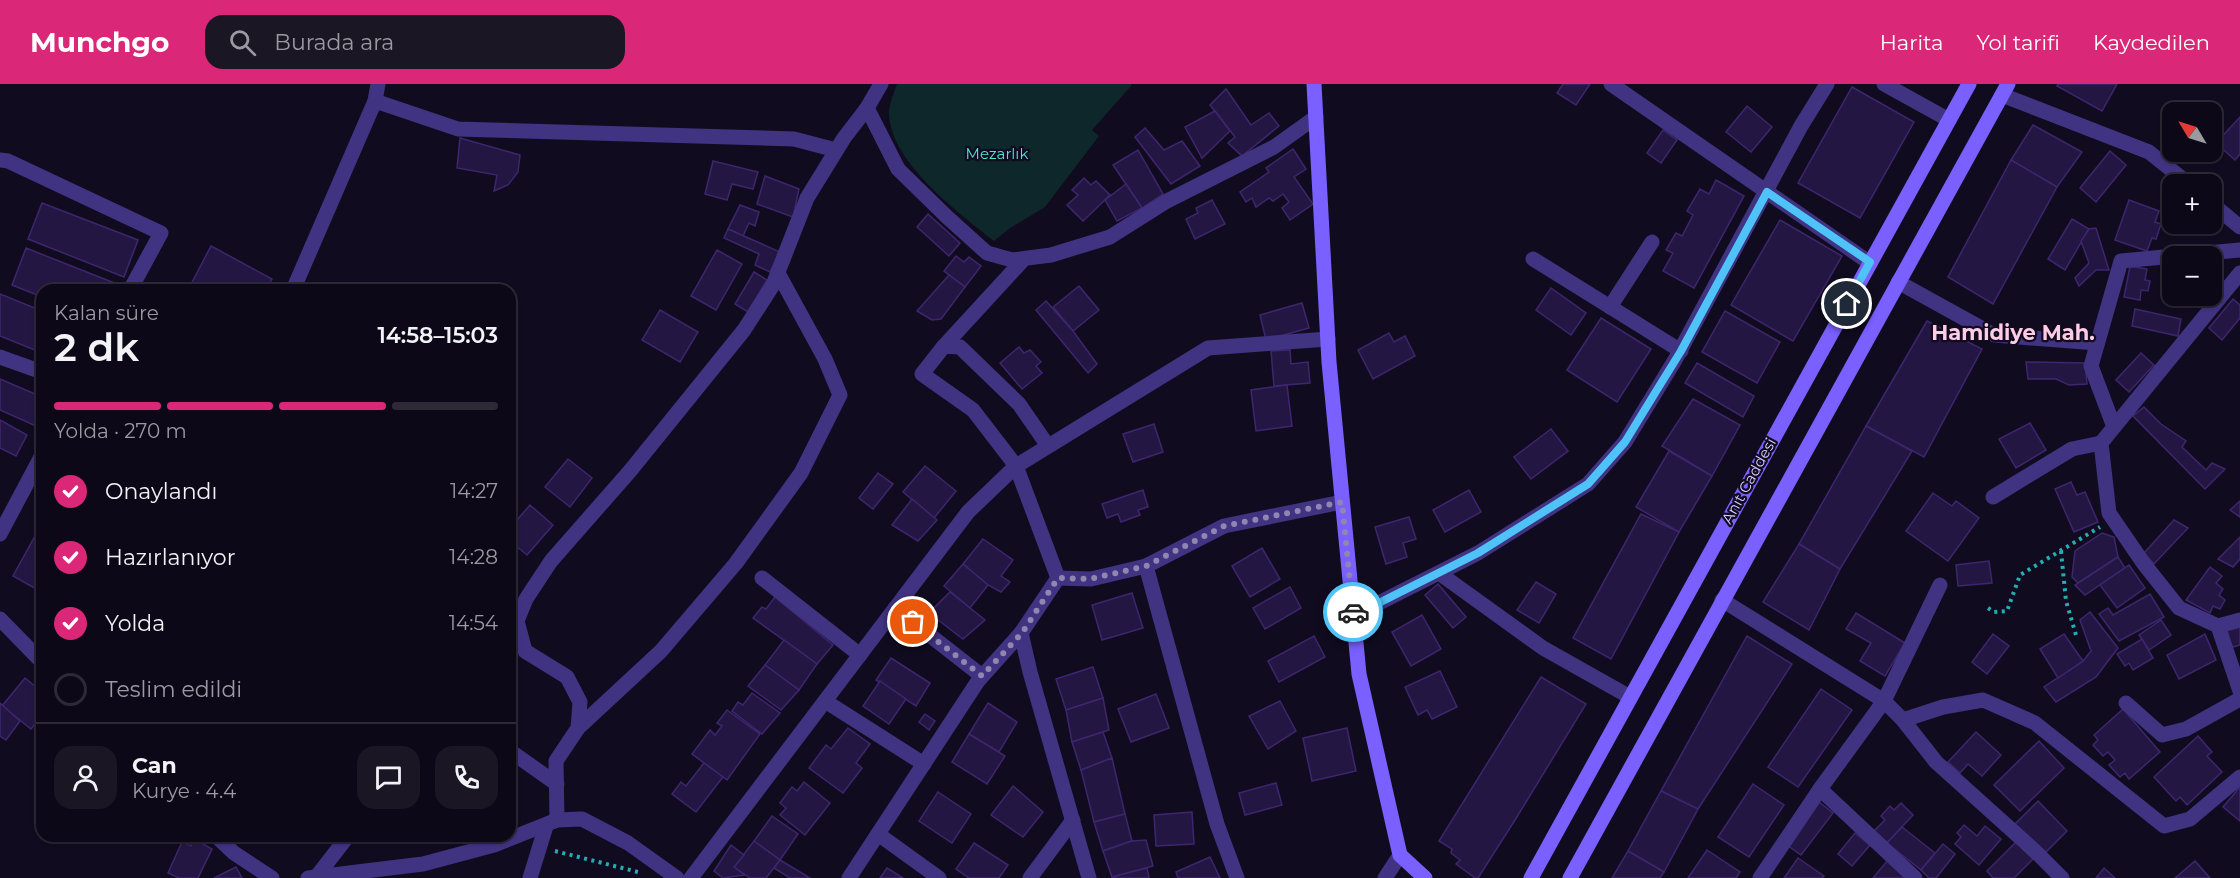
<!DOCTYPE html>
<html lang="tr">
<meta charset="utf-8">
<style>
body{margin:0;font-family:Montserrat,sans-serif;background:#1b1624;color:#f1f3f6;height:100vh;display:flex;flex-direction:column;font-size:22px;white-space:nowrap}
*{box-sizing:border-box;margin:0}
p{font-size:20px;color:#9a9aa1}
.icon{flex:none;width:33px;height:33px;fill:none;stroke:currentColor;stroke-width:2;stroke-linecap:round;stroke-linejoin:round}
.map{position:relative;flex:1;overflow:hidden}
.sheet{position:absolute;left:36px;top:200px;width:480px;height:558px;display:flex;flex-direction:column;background:#0d0817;border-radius:18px;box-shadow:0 2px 4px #0004,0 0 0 2px #2d2936}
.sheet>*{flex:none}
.needle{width:39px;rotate:308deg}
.controls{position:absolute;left:2162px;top:18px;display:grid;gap:12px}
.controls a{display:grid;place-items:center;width:60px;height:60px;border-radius:12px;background:#0d0817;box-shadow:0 2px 4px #0004,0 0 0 2px #2d2936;font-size:30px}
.pin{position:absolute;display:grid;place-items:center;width:51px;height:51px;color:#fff;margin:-26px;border:3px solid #fff;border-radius:50%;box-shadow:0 2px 6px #0007}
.courier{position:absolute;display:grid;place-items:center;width:60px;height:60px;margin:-30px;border:4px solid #4fc3f7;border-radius:50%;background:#fff;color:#222;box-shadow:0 2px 8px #0007}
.summary em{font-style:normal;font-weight:600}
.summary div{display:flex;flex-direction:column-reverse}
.summary{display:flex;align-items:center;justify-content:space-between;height:102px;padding:0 18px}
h1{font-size:39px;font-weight:600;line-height:45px}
.bar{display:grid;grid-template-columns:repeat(4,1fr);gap:9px 6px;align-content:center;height:72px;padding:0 18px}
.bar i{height:8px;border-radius:4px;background:#2d2936}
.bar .on{background:#db2777}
.bar p{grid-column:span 4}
.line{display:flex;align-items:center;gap:15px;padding:0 18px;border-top:2px solid #2d2936}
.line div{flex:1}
.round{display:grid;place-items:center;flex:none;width:63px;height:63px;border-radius:18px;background:#1b1624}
ol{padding:0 18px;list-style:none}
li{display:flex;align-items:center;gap:18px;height:66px}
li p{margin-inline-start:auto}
li .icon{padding:6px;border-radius:50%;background:#db2777;color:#fff;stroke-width:4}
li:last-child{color:#9a9aa1}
li i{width:33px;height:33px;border:3px solid #2d2936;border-radius:50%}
header{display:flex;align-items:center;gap:36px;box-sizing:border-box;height:84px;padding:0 30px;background:#db2777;color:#fff}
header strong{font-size:28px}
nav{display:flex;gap:33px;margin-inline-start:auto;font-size:21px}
.search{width:420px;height:54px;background:#1b1624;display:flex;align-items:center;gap:15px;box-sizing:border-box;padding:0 21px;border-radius:18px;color:#9a9aa1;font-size:22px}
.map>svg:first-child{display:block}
.green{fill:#0e272a}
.building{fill:#241642;stroke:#3e266f;stroke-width:1.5}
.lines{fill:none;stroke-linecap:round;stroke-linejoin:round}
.path{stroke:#25adb7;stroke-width:4;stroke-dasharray:3 4.5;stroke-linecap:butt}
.street{stroke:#403382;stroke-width:15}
.secondary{stroke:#7960ff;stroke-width:15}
.done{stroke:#9286b1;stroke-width:6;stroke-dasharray:0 10.8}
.route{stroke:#4fc3f7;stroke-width:8}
.labels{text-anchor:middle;stroke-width:4.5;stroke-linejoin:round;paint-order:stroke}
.park-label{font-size:15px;fill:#4ee6d5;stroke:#110b1f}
.street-label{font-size:15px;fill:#d7c9ff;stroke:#110b1f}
.district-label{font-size:21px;font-weight:bold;fill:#ffcbe5;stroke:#110b1f}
</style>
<header>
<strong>Munchgo</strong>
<div class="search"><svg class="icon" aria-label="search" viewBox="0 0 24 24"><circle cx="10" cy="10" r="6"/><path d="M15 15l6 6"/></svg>Burada ara</div>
<nav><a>Harita</a><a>Yol tarifi</a><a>Kaydedilen</a></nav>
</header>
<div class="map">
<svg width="2240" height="794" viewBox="0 0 2240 794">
<rect width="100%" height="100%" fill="#110b1f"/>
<path class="green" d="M 897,0 L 1131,0 L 1131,2 L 1092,46 L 1099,52 L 1045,123 L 1010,144 L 994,157 C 959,129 892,80 889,31 C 888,22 894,9 897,0 Z"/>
<g class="building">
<polygon points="1563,0 1590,0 1576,21 1557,9"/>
<polygon points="2058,0 2117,0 2102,27 2057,2"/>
<polygon points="1852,3 1914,38 1860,134 1798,99"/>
<polygon points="1226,5 1251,41 1269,29 1279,42 1242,72 1228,59 1235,53 1210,21"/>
<polygon points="1747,22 1772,43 1751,68 1726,48"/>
<polygon points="1215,27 1230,47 1202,74 1185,43"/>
<polygon points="2240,33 2240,70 2235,76 2216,59"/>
<polygon points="2033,41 2082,68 2057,103 2011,76"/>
<polygon points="1145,44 1164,66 1182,57 1200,82 1171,100 1135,53"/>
<polygon points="1663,46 1677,56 1661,79 1647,69"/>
<polygon points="460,54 520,71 518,88 508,101 494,107 497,91 457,84"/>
<polygon points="1293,65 1306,85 1294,93 1313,120 1290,136 1282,124 1289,118 1283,110 1273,117 1269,114 1256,123 1252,114 1246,118 1240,108 1269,88 1266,84"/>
<polygon points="1138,66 1163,110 1142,124 1113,81"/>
<polygon points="2110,67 2126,81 2096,118 2080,104"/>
<polygon points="2011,76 2057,103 1993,220 1948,193"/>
<polygon points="713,77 758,88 753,105 732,100 727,116 705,110"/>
<polygon points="765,92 799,105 793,133 757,120"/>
<polygon points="1084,94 1091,101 1096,97 1110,111 1083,137 1067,121 1078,111 1072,106"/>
<polygon points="1716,96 1744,112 1694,204 1663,187 1673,169 1666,166 1676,149 1682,152 1693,131 1687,127 1700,105 1709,110"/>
<polygon points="1126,100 1142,124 1117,137 1105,116"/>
<polygon points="1212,116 1225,140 1195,155 1186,135 1198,129 1196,124"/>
<polygon points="2129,116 2159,127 2155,138 2161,140 2156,155 2152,154 2147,167 2115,156"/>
<polygon points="42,119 138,156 124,193 28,155"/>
<polygon points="740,121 759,128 755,142 749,139 743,152 728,145"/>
<polygon points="928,130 960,159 949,172 917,143"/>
<polygon points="2072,135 2089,145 2065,186 2048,175"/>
<polygon points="1780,136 1842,172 1793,257 1731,221"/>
<polygon points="2096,144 2109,186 2096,186 2079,202 2075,194 2089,179 2081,157 2089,145"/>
<polygon points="728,145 780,168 770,188 755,181 759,170 724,154"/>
<polygon points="211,162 272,195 266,206 188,206"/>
<polygon points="26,164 122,202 121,206 42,206 42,213 12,201"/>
<polygon points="717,166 742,180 716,226 691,212"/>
<polygon points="956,172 964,178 969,173 981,182 965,203 944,187"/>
<polygon points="2211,179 2216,179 2216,211 2185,213 2211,212"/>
<polygon points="2130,182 2147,185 2145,196 2150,197 2148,207 2141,206 2140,216 2124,213"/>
<polygon points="2164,182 2172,182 2172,205 2166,205"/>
<polygon points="754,188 767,196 748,228 735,220"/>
<polygon points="949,191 965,203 941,235 932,236 917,227"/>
<polygon points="1079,202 1099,226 1073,247 1053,223"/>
<polygon points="1551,204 1586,229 1571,251 1536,226"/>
<polygon points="0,210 42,227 42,269 0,252"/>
<polygon points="2233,215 2240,221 2240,234 2222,256 2209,244"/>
<polygon points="1046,217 1073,247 1097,280 1088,289 1036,226"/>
<polygon points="1302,219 1309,244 1266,256 1260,231"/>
<polygon points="2135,225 2181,235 2178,252 2132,242"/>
<polygon points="660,226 698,248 680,278 642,256"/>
<polygon points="1725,227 1780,258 1757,299 1702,268"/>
<polygon points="1601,234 1651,265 1617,318 1567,286"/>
<polygon points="1927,237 1982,265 1924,373 1866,342"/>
<polygon points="1389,249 1394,258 1405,252 1415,272 1373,295 1358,266"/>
<polygon points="1019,263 1024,269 1030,266 1041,278 1036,282 1042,289 1022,305 1000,279"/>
<polygon points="1290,266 1291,280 1308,278 1310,299 1274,302 1271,267"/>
<polygon points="2141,269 2154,281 2129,308 2116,296"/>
<polygon points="2026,278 2085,279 2087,300 2069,301 2056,295 2028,295"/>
<polygon points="1697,279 1754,312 1743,333 1685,299"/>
<polygon points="0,295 42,313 42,328 36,342 0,326"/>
<polygon points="1287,301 1292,342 1256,347 1251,306"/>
<polygon points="1693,315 1740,341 1712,392 1662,362"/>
<polygon points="2144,323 2161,340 2186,357 2182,363 2206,386 2212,379 2225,385 2205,405 2133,332"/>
<polygon points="0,336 27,351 16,372 0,364"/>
<polygon points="2030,339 2046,366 2016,384 1999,355"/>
<polygon points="1154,340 1163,368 1133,378 1123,350"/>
<polygon points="1866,342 1912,367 1840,485 1799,460"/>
<polygon points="1551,345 1568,367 1531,395 1514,373"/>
<polygon points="1669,367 1712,392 1679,448 1636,423"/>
<polygon points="568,375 592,394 570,423 545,403"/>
<polygon points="925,382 956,407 934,434 903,408"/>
<polygon points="878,389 893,400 873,425 859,414"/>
<polygon points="2071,398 2077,411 2085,408 2098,438 2074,448 2055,405"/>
<polygon points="1143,406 1148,423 1138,426 1140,431 1121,438 1118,430 1107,434 1102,420"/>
<polygon points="1469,406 1481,428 1445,448 1433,426"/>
<polygon points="1933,409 1952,422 1956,417 1979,434 1948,477 1906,447"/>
<polygon points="912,415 937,436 918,457 892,441"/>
<polygon points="2240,417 2240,433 2230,426"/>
<polygon points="530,421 553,441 527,471 510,457 510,444"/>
<polygon points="1641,430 1679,448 1611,575 1573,554"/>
<polygon points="1409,433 1416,455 1403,459 1407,473 1386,480 1375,443"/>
<polygon points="2174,436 2188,444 2154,480 2144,469"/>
<polygon points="2102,449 2114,453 2118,473 2078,499 2072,493 2075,467"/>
<polygon points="35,452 42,456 42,498 38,506 13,492"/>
<polygon points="2240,453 2240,475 2233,483 2218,475"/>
<polygon points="983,455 1013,476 1001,492 1010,498 1001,508 988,501 963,480"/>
<polygon points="1799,460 1840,485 1809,546 1763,518"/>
<polygon points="1262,464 1280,495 1250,513 1232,482"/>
<polygon points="2118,473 2125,484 2085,511 2075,501"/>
<polygon points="1989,477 1992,499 1958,502 1956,481"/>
<polygon points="963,480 988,501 970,524 944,502"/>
<polygon points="2129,481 2145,504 2117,524 2100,501"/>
<polygon points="2210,483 2222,492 2216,499 2223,505 2219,511 2225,516 2220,525 2213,522 2210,529 2186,516"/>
<polygon points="1536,498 1556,510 1539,539 1517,526"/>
<polygon points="1438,500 1466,533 1453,544 1425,511"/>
<polygon points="1290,503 1301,524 1265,545 1253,524"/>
<polygon points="950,508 985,536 963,555 929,529"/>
<polygon points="1132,509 1143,544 1102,556 1092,521"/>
<polygon points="2150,510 2164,533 2119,557 2099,530 2108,524 2113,531"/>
<polygon points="775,513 833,561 817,580 753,534 762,523 766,525"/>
<polygon points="2090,528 2118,564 2096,593 2056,618 2044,603 2083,577 2091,567 2080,536"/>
<polygon points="1856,529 1905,559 1885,592 1860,577 1871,559 1846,545"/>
<polygon points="1422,531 1441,565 1411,582 1392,548"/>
<polygon points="2161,536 2171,551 2149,566 2139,551"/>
<polygon points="2240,543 2240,561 2230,564 2226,546"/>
<polygon points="1993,550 2009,562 1987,590 1972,578"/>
<polygon points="2064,550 2083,577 2058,594 2040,565"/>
<polygon points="2205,550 2216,576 2179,595 2167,571"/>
<polygon points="1314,552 1325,573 1279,598 1268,577"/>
<polygon points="1747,552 1792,580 1698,725 1661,707"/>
<polygon points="2142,555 2153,574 2133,586 2129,579 2125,582 2117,570"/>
<polygon points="784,556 817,580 799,606 765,581"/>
<polygon points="891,574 930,599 916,622 876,596"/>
<polygon points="765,581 799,606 781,626 748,602"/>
<polygon points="1093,583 1103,614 1066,626 1056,595"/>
<polygon points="1440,587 1457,623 1432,635 1427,626 1418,631 1405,603"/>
<polygon points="1541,593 1586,620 1515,736 1478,794 1475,794 1456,780 1460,776 1451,769 1452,765 1439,757"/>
<polygon points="25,594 42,608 42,632 31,645 2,622"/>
<polygon points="880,597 906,615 889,640 863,622"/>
<polygon points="1821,605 1852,626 1798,703 1768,683"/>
<polygon points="752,609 780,629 762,650 732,627 738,618 743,621"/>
<polygon points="1156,610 1169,644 1131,658 1118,625"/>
<polygon points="1103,614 1109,646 1072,658 1066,626"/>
<polygon points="1280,617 1296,647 1268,665 1249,632"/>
<polygon points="0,619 20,637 6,656 0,652"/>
<polygon points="988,619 1017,638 999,668 969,650"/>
<polygon points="2123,625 2160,668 2129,695 2125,689 2120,693 2109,681 2115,676 2108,668 2103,672 2093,661 2098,656 2094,651"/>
<polygon points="727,626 760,650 727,696 692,670 710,646 715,651 722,642 717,639"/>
<polygon points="925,630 935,637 929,646 919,638"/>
<polygon points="848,644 870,660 856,679 862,684 843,709 809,684 826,661 831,665"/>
<polygon points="1347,644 1356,687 1312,697 1303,654"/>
<polygon points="1103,648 1112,674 1081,686 1072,658"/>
<polygon points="1976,648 2001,671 1982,692 1968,680 1960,689 1948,678"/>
<polygon points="969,650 1005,672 987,700 952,678"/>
<polygon points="2198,652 2212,668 2207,672 2222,688 2187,721 2180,713 2176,717 2154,693"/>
<polygon points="2039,657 2064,684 2020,727 1994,701"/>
<polygon points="1112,674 1125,730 1094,738 1081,686"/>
<polygon points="704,679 723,693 696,728 672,710 681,698 686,702"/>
<polygon points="804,698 830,719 805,751 780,731 786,724 780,719 792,703 797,707"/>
<polygon points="1276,699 1282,721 1245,731 1239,709"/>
<polygon points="1753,700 1784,721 1749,773 1718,753"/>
<polygon points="1013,702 1043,728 1023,753 991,731"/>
<polygon points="2240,703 2240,737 2223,723"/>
<polygon points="1661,707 1698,725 1664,788 1628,767"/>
<polygon points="938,708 971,730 952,759 919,737"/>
<polygon points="2038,717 2067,747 2046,768 2014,741"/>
<polygon points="1819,718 1833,729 1801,771 1787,761"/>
<polygon points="1901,719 1913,731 1887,759 1874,747 1885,736 1881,732 1890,722 1894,726"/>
<polygon points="1192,728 1194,760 1156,762 1154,731"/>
<polygon points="1125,730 1132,757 1103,767 1094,738"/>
<polygon points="772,732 798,750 780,776 754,757"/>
<polygon points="1964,741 1977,752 1985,742 2001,755 1979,781 1955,760 1961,753 1957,749"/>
<polygon points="1902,743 1935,769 1921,786 1887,759"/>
<polygon points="1855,749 1870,761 1852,782 1838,770"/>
<polygon points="194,755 212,765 198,794 179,794 168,789 182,758 191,762"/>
<polygon points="1146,756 1153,782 1112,793 1103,767 1132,757"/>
<polygon points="754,757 780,776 766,794 750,794 734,783"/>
<polygon points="2016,758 2033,775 2014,794 1993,794 1987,787"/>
<polygon points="974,759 1008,781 999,794 969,794 956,785"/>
<polygon points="1943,760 1955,770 1936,794 1929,794 1921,786"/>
<polygon points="731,761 744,771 734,783 745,791 723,794 714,787"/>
<polygon points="1707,766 1740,788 1736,794 1688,794"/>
<polygon points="1628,767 1664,788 1660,794 1612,794"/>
<polygon points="1210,773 1220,794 1178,794 1176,788"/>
<polygon points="1798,774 1824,792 1822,794 1784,794"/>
<polygon points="780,776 810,794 790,794 774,784"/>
<polygon points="1888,776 1905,791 1902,794 1873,794"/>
<polygon points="2195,777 2210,794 2175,794"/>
<polygon points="236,783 242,794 214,794"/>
<polygon points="887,784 903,794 880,794"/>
<polygon points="1147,784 1149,794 1112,794 1112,793"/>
<polygon points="2104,784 2115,794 2096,794"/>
</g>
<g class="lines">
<g class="path">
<polyline points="2061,467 2066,517 2076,551"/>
<polyline points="1988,524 1994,528 2007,527 2020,491 2100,443"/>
<polyline points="555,767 638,788"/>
</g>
<g class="street">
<polyline points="1611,0 1870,179"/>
<polyline points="1884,0 1949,36"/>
<polyline points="2002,11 2149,68 2189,100"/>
<polyline points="375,17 458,45 794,55 836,66"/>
<polyline points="867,24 898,85 946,132 987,169 1012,176 1051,171 1110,153 1167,117 1274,63 1316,33"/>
<polyline points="0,76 8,77 161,149 130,206"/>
<polyline points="2211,119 2240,143"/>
<polyline points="1533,175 1681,267"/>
<polyline points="2240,189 2101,359 2109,429 2144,480 2179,524 2218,542 2240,607"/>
<polyline points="1898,198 1994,251 2097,259"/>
<polyline points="293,206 375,17 378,0"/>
<polyline points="1610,223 1652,158"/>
<polyline points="944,262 1024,175"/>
<polyline points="0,273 42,288"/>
<polyline points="2114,343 2091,282 2121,177 2240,166"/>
<polyline points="1993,413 2072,365 2101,359"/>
<polyline points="0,450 42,371"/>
<polyline points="1146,482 1217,740 1237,794"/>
<polyline points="1439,489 1543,564 1630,613"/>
<polyline points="762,494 860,571"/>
<polyline points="1058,494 1091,495 1146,482 1224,442 1342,418"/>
<polyline points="1722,516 1884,617 1903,636 1936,678 2036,768 2062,794"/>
<polyline points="895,524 982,592"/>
<polyline points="1353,532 1478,469 1588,400 1625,358 1675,276 1801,42 1827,0"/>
<polyline points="0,535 42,578"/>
<polyline points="2218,542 2240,536"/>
<polyline points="1021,549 1030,588 1089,794"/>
<polyline points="825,617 924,680"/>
<polyline points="2126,619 2162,651 2186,645 2240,615"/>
<polyline points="1903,636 1943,623 1983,616 2035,639 2164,742 2190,735 2240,693"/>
<polyline points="578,644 661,567 736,479 801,389 840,311 825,275 778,189"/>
<polyline points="510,667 557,700"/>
<polyline points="1820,705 1915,794"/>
<polyline points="557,736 556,677 578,644 580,618 567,593 525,567 517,537 526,515 551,477 630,387 744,246 773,201 807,114 844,54 867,24 881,0"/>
<polyline points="878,750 939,794"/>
<polyline points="216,752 234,769 272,794"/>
<polyline points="317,792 348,752"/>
<polyline points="308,794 423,780 494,761 557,736 582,735 628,759 677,794"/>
<polyline points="530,794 546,742"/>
<polyline points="691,794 968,428 1016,382 1208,264 1328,255"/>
<polyline points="849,794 978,597 1021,549 1058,494 1016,382 973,326 922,290 944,262 960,263 1019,320 1048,362"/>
<polyline points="1030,794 1073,736"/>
<polyline points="1385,794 1400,771"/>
<polyline points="1760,794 1820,705 1884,617 1940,501"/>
</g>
<g class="secondary">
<polyline points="1314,0 1329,278 1359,590 1400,771 1425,794"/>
<polyline points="1531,794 1969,0"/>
<polyline points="1570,794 2008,0"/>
</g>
</g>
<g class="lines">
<polyline class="done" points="913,538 982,592 1022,549 1058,494 1090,495 1146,482 1224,442 1342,418 1353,528"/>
<polyline class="route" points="1353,528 1353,532 1478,469 1588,400 1625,358 1655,309 1681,267 1767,108 1870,178 1847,220"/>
</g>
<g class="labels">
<g class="park-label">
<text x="997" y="75">Mezarlık</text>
</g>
<g class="street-label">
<text transform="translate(1749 397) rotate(-61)" y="5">Anıt Caddesi</text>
</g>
<g class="district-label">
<text x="2013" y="256">Hamidiye Mah.</text>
</g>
</g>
</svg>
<div class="controls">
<a><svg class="needle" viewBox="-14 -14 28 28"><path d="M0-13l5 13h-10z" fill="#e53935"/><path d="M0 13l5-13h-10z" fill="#9a9aa1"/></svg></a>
<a>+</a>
<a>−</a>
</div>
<div class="pin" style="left:913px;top:538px;background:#ea580c"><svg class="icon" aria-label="bag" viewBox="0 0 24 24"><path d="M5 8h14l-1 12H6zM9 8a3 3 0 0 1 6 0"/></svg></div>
<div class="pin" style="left:1847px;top:220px;background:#1f2937"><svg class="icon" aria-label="home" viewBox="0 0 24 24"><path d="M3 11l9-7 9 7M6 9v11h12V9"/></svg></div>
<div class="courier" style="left:1353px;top:528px"><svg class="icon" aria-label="car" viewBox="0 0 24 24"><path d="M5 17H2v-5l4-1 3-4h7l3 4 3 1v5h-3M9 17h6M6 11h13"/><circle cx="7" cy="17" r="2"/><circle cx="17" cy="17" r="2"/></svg></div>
<section class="sheet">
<div class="summary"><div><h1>2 dk</h1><p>Kalan süre</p></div><em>14:58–15:03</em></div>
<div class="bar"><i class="on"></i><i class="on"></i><i class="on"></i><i></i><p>Yolda · 270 m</p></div>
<ol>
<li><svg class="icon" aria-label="check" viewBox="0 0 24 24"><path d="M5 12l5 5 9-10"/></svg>Onaylandı<p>14:27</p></li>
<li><svg class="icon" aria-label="check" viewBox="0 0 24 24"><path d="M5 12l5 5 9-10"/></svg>Hazırlanıyor<p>14:28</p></li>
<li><svg class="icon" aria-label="check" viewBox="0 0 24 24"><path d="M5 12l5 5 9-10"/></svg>Yolda<p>14:54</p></li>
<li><i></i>Teslim edildi</li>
</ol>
<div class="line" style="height:108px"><a class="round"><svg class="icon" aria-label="person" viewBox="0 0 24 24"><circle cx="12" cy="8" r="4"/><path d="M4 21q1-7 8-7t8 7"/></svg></a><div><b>Can</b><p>Kurye · 4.4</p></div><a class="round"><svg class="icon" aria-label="chat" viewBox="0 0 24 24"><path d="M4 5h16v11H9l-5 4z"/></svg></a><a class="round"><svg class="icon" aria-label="phone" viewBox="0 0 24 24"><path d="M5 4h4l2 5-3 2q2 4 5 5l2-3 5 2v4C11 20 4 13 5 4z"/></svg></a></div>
</section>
</div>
